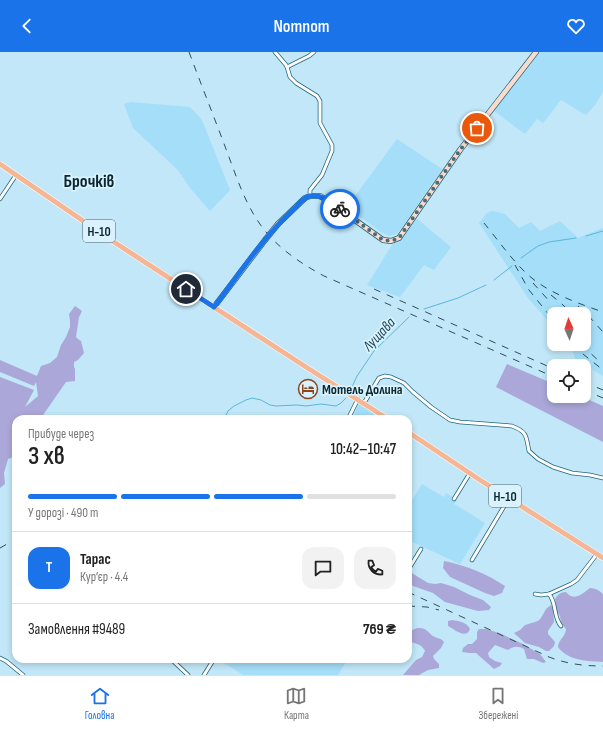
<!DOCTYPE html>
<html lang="uk">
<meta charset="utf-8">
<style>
body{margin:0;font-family:"Sofia Sans Condensed",sans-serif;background:#f2f2f2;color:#222;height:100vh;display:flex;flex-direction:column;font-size:15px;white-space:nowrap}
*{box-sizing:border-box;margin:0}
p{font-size:13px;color:#767676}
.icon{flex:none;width:22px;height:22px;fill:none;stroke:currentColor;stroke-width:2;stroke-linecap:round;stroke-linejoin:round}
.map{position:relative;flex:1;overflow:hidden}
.sheet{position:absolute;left:12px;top:363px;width:400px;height:248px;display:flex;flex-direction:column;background:#fff;border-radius:12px;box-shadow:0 2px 6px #0003}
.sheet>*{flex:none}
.needle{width:26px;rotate:357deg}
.buttons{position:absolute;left:547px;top:255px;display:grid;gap:8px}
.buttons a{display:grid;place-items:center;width:44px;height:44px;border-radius:8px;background:#fff;box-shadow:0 2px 6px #0003;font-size:20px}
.pin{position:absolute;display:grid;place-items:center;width:34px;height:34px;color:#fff;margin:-17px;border:2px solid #fff;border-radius:50%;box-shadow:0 1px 4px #0007}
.courier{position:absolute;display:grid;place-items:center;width:40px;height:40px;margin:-20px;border:3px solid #1a73e8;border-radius:50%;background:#fff;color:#222;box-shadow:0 1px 5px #0007}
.overview em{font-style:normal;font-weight:600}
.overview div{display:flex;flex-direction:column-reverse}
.overview{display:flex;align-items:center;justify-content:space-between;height:68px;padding:0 16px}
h1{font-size:26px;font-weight:600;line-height:30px}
.bar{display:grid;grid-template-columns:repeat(4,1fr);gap:6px 4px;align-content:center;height:48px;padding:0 16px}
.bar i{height:5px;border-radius:3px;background:#e0e0e0}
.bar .on{background:#1a73e8}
.bar p{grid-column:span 4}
.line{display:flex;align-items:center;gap:10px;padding:0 16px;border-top:1px solid #e0e0e0}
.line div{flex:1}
.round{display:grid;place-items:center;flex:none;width:42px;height:42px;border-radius:12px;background:#f2f2f2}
header{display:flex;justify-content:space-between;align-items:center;height:52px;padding:0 16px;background:#1a73e8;color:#fff;font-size:18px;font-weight:600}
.tab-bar{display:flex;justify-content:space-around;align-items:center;height:56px;border-top:1px solid #e0e0e0;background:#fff;font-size:11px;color:#767676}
.tab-bar a{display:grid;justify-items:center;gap:2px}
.tab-bar .on{color:#1a73e8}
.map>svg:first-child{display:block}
.built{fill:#a4def8}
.green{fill:#aba8d9}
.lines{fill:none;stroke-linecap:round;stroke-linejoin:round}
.stream{stroke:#59b7dd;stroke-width:1}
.street-casing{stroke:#23657e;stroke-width:4.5}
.secondary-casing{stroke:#23657e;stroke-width:6}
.primary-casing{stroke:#fff;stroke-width:6}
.street{stroke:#fff;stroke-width:3}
.secondary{stroke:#fadaca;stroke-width:4.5}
.primary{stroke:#f4b694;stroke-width:5}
.rail{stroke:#304e59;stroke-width:1;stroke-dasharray:7 7;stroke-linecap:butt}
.secondary-bridge-casing{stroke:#23657e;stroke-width:6;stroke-linecap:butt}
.secondary-bridge{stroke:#fadaca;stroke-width:4.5}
.done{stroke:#4b6a77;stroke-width:4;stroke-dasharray:0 7.2}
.route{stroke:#1a73e8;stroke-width:5}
.labels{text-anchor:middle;stroke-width:3.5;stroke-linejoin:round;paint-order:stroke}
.shield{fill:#d9f2fd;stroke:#49646e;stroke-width:1}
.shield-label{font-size:13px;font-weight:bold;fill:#0b2731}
.poi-label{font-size:14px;font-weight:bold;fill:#0b2731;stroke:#d9f2fd;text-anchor:start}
.water-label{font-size:15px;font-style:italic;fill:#1d4656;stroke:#d9f2fd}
.district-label{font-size:18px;font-weight:bold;fill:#0b2731;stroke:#d9f2fd}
</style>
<header><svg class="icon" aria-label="back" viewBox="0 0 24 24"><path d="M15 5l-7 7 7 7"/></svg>Nomnom<svg class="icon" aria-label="heart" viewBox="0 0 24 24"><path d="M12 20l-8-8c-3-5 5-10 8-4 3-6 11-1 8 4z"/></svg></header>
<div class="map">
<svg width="603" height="623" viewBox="0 0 603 623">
<rect width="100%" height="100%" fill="#c1e7f8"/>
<g class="built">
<polygon points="539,0 603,0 603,40 595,53 586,63 561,48 543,71 537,67 525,82 494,59"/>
<polygon points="131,50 190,55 202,68 230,138 210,159 190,136 178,118 133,76 124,52"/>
<polygon points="397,87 442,117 401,177 396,182 390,184 382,181 347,155"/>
<polygon points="492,159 505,162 519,176 531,170 540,179 560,169 578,186 603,176 603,324 575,307 572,296 568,292 584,292 584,262 554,262 554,276 528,246 479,171 487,161"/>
<polygon points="416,166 451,195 434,218 424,213 400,245 367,233 392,193"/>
<polygon points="359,351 380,367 352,367"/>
<polygon points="422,432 444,445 446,441 457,448 454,452 485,471 460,512 408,488 408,455"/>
<polygon points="222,607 348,607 338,623 243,623 221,609"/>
</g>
<g class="green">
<polygon points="75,254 82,259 79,265 76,285 78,287 81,289 84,301 78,308 74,310 74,315 75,317 75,329 66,330 41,366 41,367 16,367 16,404 8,407 4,421 5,432 0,436 0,325 34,338 25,355 38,344 36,330 34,334 0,320 0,308 37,324 41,314 50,311 57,305 61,293 66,285 70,275 70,269 69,262"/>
<polygon points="507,312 554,332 554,344 580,344 603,354 603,390 496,335"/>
<path d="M 444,509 C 465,513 487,522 505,534 L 502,541 L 494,544 L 485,541 L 450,525 L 443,516 Z"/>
<polygon points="410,520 428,531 435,532 441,531 454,535 470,543 483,548 491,555 489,558 478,559 445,550 433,541 413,534 408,529 408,523"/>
<path d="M 590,536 C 595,536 599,538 603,542 L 603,610 C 588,609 568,609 558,595 C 558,588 566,584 566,577 L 561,571 L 560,564 L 556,558 L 555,547 C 558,543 560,540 566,540 C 574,550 582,542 590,536 Z"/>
<polygon points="551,553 553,556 554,570 548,579 548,582 555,590 554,594 549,599 546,599 539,595 525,591 514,581 520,578 525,573 538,569 541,566 546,557"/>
<path d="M 452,568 C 458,569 467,570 470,577 C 466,588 454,577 448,574 L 448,569 Z"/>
<path d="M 417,576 C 428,575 428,582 435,585 C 440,588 440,585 444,590 L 441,596 L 433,604 L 434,607 L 439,612 L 439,616 L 428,618 L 419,623 L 403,623 L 416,608 L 422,605 L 425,599 C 422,592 414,591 408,589 L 408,580 Z"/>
<path d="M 479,577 L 486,577 L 499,581 L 523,592 L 540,602 L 546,610 L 543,611 L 534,607 L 527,607 L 524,597 C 518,594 514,594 508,598 L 495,593 L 488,601 L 489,605 L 495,609 L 502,611 L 500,614 L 494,617 L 476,601 L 469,601 L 462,600 L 463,596 L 468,592 L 472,592 L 477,587 L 477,580 Z"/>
</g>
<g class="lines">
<g class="stream">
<polyline points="586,184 603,179"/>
<polyline points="521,206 538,194 549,190 576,186"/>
<polyline points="494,228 512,214"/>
<polyline points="424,257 458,246 486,233"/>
<polyline points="352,335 357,324 374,299 409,265"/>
<polyline points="224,367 228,359 234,354 246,348 252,346 261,348 270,353 276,354 297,353 306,354 321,352 336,354 341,351 346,346"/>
</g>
<g class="street-casing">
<g id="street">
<polyline points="275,0 286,13 287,15"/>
<polyline points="310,144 310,138 322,123 332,99 332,93 320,71 320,49 317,44 296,31 290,25 287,15 309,4 314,0"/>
<polyline points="0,147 16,123"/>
<path d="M 364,351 L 379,326 L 385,324 L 391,325 L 404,331 L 413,340 L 431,355 L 450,368 L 460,370 L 512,374 C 528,380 526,385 529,399 L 538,407 L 553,415 L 572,421 L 590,423 L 603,426"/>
<polyline points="348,367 358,347"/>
<polyline points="454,447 470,421"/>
<polyline points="472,508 509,446"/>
<polyline points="408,518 421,497"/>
<polyline points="535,542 541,543 549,542 571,532 577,528 597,502"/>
<path d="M 549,542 C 557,551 553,565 561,574"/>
<polyline points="0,606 6,609 23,623"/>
<polyline points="171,607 188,623"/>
<polyline points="204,623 214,607"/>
</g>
</g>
<g class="secondary-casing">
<g id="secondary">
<polyline points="278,172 305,146 310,144 320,144 331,151 383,188 391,189 399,186 460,98 536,0"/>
<polyline points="214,255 265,188"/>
</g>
</g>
<g class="primary-casing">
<g id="primary">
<polyline points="0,112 114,190 306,315 388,367"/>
<polyline points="408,380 480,428 603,506"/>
</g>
</g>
<use href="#street" class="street"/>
<use href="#secondary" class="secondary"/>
<use href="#primary" class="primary"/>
<g class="rail">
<path d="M 189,0 C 201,32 214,65 226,97 C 237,126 246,156 266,180 C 282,199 302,212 324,224 L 554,325"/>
<path d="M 484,171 C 499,189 517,216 537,230 C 557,244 580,252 603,260"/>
<polyline points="515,213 529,238 554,269"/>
<polyline points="533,231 551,251"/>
<polyline points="374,237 554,317"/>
<polyline points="551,243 562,252 572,262"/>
<polyline points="578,254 585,260 603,280"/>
<polyline points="584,276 592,285"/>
<polyline points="573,292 583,302 603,318"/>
<polyline points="582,292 586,297 601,311"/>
<polyline points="584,330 603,338"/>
<polyline points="584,338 603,346"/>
<polyline points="0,496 16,487"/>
<path d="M 408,540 L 549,605 C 567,612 584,614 603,614"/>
<polyline points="408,554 427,555 439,558"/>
</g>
<g class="secondary-bridge-casing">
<polyline id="secondary-bridge" points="265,188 278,172"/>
</g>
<use href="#secondary-bridge" class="secondary-bridge"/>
</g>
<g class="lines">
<polyline class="done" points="340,157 383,188 391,189 399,186 460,98 477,76"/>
<path class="route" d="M 186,237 L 214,255 C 240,221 264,184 296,155 C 300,151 304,145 310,144 C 322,142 332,151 340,157"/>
</g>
<defs>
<g id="hotel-ring" transform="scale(1)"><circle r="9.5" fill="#d9f2fd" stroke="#8c461f" stroke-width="1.5"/><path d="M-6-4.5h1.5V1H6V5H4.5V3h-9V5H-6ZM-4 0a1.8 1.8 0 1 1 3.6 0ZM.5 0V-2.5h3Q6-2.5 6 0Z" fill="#8c461f"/></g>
</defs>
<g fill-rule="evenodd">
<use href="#hotel-ring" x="308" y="337"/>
</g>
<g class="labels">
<g class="shield">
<rect x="83" y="168" width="32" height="22" rx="3"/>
<rect x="489" y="433" width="32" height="22" rx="3"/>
</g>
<g class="shield-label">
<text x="99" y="184">Н-10</text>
<text x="505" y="449">Н-10</text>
</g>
<g class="poi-label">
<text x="322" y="342">Мотель Долина</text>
</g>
<g class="water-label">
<text transform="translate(379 282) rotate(-47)" y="5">Лущава</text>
</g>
<g class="district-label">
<text x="89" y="135">Брочків</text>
</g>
</g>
</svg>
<div class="buttons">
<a><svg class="needle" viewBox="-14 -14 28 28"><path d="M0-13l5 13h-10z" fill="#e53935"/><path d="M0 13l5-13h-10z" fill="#767676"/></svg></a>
<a><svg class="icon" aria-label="locate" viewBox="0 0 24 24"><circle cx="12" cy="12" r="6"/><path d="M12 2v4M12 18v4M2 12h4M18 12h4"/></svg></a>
</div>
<div class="pin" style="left:477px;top:76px;background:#ea580c"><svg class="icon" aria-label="bag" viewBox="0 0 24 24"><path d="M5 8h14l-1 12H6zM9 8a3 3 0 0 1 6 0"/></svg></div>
<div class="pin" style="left:186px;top:237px;background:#1f2937"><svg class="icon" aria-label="home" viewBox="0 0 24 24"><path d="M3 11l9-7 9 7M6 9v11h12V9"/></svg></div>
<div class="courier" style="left:340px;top:157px"><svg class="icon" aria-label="bike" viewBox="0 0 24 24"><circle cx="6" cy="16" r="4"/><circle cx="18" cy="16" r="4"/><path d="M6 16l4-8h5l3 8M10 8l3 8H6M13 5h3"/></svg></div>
<section class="sheet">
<div class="overview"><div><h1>3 хв</h1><p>Прибуде через</p></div><em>10:42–10:47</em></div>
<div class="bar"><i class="on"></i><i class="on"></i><i class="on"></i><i></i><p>У дорозі · 490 m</p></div>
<div class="line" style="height:72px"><b class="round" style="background:#1a73e8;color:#fff">Т</b><div><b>Тарас</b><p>Кур’єр · 4.4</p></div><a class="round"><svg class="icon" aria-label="chat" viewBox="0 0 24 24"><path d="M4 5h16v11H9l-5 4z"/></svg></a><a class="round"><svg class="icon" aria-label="phone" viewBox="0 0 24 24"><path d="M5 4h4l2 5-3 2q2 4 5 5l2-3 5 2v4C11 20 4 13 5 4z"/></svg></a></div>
<div class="line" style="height:52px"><div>Замовлення #9489</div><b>769 ₴</b></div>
</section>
</div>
<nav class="tab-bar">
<a class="on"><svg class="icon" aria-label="home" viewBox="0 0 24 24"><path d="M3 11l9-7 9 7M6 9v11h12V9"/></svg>Головна</a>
<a><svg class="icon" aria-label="map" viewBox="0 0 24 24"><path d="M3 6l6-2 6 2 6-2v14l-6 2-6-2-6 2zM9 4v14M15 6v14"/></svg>Карта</a>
<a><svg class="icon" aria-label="saved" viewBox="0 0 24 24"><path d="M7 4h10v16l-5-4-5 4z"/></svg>Збережені</a>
</nav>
